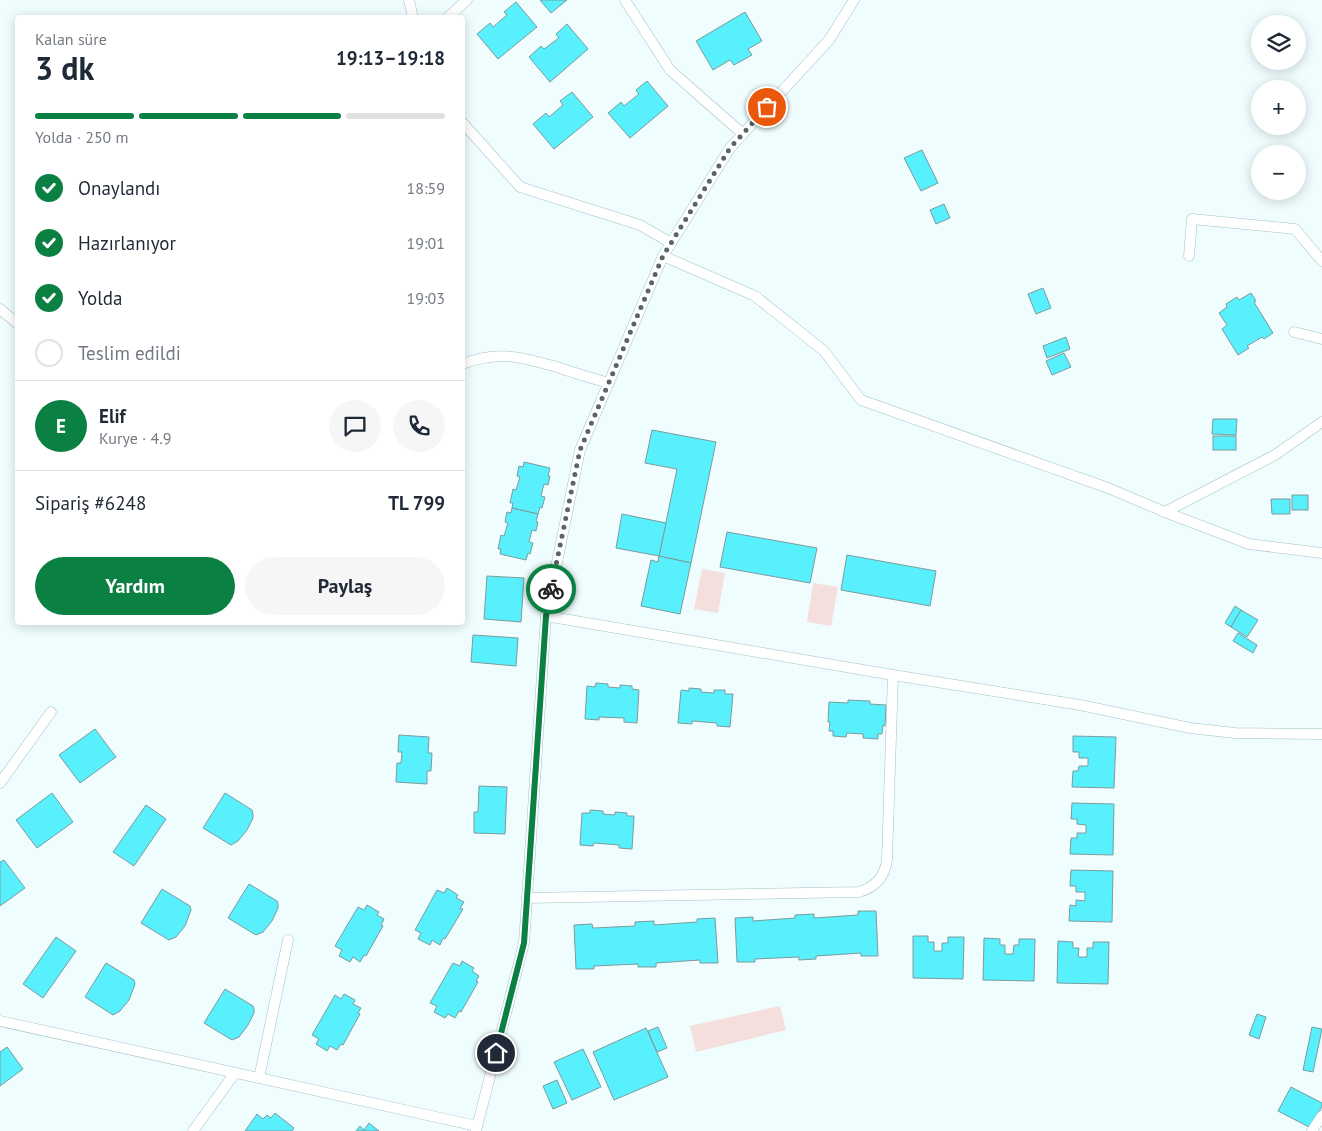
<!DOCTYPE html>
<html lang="tr">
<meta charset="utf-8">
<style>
body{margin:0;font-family:"PT Sans",sans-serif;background:#f6f6f7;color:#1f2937;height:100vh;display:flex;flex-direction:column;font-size:19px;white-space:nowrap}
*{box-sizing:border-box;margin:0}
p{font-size:16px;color:#747a83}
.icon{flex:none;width:28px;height:28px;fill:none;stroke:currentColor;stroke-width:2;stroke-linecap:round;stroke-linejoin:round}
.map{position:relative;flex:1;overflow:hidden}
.details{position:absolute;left:15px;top:15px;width:450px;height:610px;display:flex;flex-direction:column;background:#fff;border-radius:5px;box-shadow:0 2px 12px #0003}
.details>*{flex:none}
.tools{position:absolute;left:1251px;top:15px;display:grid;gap:10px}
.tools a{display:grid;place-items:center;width:55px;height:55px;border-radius:50%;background:#fff;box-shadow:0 2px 12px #0003;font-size:25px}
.pin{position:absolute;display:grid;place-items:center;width:42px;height:42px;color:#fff;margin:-21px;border:2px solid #fff;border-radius:50%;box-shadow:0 1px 5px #0007}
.courier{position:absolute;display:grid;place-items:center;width:50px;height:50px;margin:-25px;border:4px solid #0b8043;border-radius:50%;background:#fff;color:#222;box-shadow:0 1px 6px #0007}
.overview em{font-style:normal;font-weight:800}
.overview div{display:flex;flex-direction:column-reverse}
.overview{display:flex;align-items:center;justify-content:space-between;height:85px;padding:0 20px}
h1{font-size:32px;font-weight:800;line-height:38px}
.bar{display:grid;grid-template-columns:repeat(4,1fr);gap:8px 5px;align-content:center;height:60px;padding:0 20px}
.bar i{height:6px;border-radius:4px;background:#e0e1e3}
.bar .on{background:#0b8043}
.bar p{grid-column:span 4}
.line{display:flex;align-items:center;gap:12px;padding:0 20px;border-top:1px solid #e0e1e3}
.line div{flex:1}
.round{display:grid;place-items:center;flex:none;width:52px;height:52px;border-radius:26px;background:#f6f6f7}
ol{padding:0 20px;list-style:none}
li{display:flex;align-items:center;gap:15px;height:55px}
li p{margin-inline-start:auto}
li .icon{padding:5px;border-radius:50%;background:#0b8043;color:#fff;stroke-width:4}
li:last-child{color:#747a83}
li i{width:28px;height:28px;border:2px solid #e0e1e3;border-radius:50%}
.primary-button{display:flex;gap:10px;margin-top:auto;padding:10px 20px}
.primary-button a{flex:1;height:58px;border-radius:30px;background:#0b8043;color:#fff;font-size:20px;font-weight:800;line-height:58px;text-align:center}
.primary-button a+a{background:#f6f6f7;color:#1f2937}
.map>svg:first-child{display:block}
.green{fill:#f4dfdc}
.building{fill:#57f0fc;stroke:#7c9b9e}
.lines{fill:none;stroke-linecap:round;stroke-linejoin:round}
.street-casing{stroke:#a1c2c4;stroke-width:11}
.street{stroke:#fff;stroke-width:10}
.done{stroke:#596667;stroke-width:5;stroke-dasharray:0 9}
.route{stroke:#0b8043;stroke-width:6}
</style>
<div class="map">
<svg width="1322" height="1131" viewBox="0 0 1322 1131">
<rect width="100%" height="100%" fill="#f0fdfe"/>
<g class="green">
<polygon points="702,569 725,573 718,613 694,609"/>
<polygon points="813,583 838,587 831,626 807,622"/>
<polygon points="780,1006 786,1030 696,1052 690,1026"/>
</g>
<g class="building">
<polygon points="540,0 567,0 551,13"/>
<polygon points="516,2 537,27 498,59 477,34 490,23 493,27 507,15 504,12"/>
<polygon points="745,12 762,41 748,49 752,55 734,65 730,60 713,70 696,41"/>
<polygon points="567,24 588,49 550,82 529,57 541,46 544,49 559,38 556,34"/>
<polygon points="647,81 668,106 630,138 608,113 621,102 624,106 639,94 636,90"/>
<polygon points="572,92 593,117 554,149 533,124 546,113 549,117 563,105 560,101"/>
<polygon points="922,150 938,183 921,191 904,158"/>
<polygon points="944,204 950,218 936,224 930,210"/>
<polygon points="1043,288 1051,308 1036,314 1028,294"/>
<polygon points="1251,293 1256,301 1254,302 1273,333 1264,339 1262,337 1247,346 1249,348 1238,355 1222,329 1227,325 1219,313 1227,307 1226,304 1237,297 1239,300"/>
<polygon points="1066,337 1070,349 1047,358 1043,346"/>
<polygon points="1064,353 1071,367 1052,375 1046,361"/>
<polygon points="1213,419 1237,419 1236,435 1212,434"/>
<polygon points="652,430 716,442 691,563 659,556 677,469 645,463"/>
<rect x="1213" y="436" width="23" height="14"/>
<polygon points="524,462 550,468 548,476 550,476 548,485 544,484 541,496 545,497 542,508 540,507 538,514 512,508 513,503 510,503 513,489 516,490 520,477 517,476 519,466 523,467"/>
<rect x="1292" y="495" width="16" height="15"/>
<polygon points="1271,499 1290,499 1290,514 1272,514"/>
<polygon points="512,508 538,514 536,522 538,522 536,531 532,530 529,542 533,543 530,554 528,553 526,560 500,554 501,549 498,549 501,535 504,536 508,523 505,522 507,512 511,513"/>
<polygon points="622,514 666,523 659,556 616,548"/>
<polygon points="727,532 817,548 810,583 720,567"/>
<polygon points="847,555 936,571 930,606 841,590"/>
<polygon points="659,556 691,563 680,614 641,606 651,560 658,562"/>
<polygon points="487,576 524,578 521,622 484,619"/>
<polygon points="1235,606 1241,610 1231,627 1225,623"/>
<polygon points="1241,610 1258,620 1247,637 1231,627"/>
<polygon points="1238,633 1257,645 1253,653 1233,641"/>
<polygon points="473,635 518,638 516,666 471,662"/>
<polygon points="596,683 608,684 608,687 620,688 620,685 632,686 632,689 639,690 637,723 624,722 624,718 599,717 599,720 585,719 587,686 595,687"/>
<polygon points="689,688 701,689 701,692 714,693 714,690 725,690 725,694 733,694 730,727 717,726 717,723 692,721 692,724 678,723 681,690 689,691"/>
<polygon points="848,700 870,701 870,704 886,705 885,726 883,725 882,734 878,734 878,739 863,738 863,734 847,733 846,737 833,736 833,731 829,731 830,722 828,722 829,702 848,703"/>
<polygon points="95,729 116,757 80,783 59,755"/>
<polygon points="399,735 429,737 428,753 432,753 431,771 427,771 427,784 396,782 397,763 401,763 402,752 398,752"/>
<polygon points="1073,736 1116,737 1114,788 1072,787 1073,771 1078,771 1079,766 1088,766 1088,758 1079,758 1079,752 1073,752"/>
<polygon points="479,786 507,787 505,834 474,833 474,812 478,812"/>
<polygon points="52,793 73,822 37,848 16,820"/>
<polygon points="225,793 252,810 253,814 253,818 247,830 238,841 231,845 203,828"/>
<polygon points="1072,803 1114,804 1113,855 1070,854 1071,838 1077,838 1077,833 1086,833 1086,825 1077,824 1077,819 1071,819"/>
<polygon points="146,805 166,819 134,866 113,852"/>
<polygon points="590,810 603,811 603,814 615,815 615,812 627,813 627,816 634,816 632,849 619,848 619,845 594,843 593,846 580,845 582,813 590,813"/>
<polygon points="4,860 25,888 0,906 0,862"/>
<polygon points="1071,870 1113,871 1112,922 1069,921 1070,905 1076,906 1076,900 1085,901 1085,892 1076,892 1076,886 1070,886"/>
<polygon points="249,884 277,901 278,904 278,908 272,921 263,932 256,935 228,918"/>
<polygon points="447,888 458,895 456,898 464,902 460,908 463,909 445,939 443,938 440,945 432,940 430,945 418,939 421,933 415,930 437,890 444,893"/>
<polygon points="162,889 190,906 191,910 185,926 176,937 169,940 141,923"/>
<polygon points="367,905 379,912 377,915 384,919 381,925 383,926 366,956 364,955 360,962 353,957 350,962 339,956 342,950 335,946 358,907 364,910"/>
<polygon points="858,911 876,911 878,956 861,956 861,953 816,956 816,959 799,960 799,957 755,959 755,962 737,962 735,918 753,917 753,921 795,918 795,915 814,914 814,918 858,915"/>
<polygon points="715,918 718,963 700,963 700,960 656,963 656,967 638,967 638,964 594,966 594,969 576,969 574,925 592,924 593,928 635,926 635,922 654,921 654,925 697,922 697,919"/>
<polygon points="913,936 928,936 928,942 934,942 934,951 942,951 942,943 948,943 948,937 964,937 963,979 913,978"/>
<polygon points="56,937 76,951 43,998 23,984"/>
<polygon points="984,938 1000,939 1000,945 1005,945 1005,954 1013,954 1014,945 1019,945 1019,939 1035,939 1034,981 983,980"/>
<polygon points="1058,941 1073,942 1073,948 1079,948 1078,957 1087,957 1087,948 1093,948 1093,942 1109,942 1108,984 1057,983"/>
<polygon points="462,961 474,968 472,971 479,976 476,981 478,982 461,1012 459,1011 455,1018 448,1014 445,1018 434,1012 437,1006 430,1003 453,963 460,966"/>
<polygon points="106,963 134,980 135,984 129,1000 120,1011 113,1015 85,997"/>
<polygon points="225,989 253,1006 254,1009 254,1013 248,1025 239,1037 232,1040 204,1023"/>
<polygon points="344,994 355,1000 353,1004 361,1008 358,1013 360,1014 343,1045 341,1044 337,1050 330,1046 327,1051 316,1044 319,1039 312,1035 335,995 341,999"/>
<polygon points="1257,1014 1266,1017 1259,1039 1249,1035"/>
<polygon points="658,1027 667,1048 657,1052 648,1031"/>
<polygon points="1312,1027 1322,1029 1313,1072 1303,1070"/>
<polygon points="646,1028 668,1077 614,1100 593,1052"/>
<polygon points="7,1047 23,1069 0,1086 0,1052"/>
<polygon points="583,1049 601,1087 572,1100 554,1062"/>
<polygon points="557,1080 567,1103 553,1109 543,1086"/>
<polygon points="1291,1087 1322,1103 1322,1106 1311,1128 1278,1111"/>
<polygon points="275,1113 294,1128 292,1131 245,1131 257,1114 263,1119 267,1115 271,1118"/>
<polygon points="369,1123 379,1131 356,1131 360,1126 364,1130"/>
</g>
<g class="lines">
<g class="street-casing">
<g id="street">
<polyline points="409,0 413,18"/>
<polyline points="625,0 670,70 743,134"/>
<polyline points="447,18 467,0"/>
<polyline points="462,122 520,187 640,225 671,243"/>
<polyline points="663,256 755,296 824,351 861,400 1108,488 1165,512"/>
<polyline points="1189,256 1192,219 1295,229 1322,261"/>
<polyline points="0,309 18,324"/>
<polyline points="1294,332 1322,339"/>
<path d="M 462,364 C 499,350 521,357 557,367 C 574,373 591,378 609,383"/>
<polyline points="1322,422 1275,455 1165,512 1249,544 1322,553"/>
<polyline points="546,616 893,675 1080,705 1190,728 1235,733 1322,734"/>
<polyline points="0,783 51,712"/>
<path d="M 527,898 L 859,892 C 876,887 885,876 887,860 L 893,675"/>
<polyline points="0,1021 477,1126"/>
<polyline points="259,1078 288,940"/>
<polyline points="193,1131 235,1073"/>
<polyline points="476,1131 524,943 546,616 580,450 663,256 730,148 829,40 854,0"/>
<polyline points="1312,1131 1322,1116"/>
</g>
</g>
<use href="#street" class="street"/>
</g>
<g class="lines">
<polyline class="done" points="551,589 580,450 663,256 730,148 767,107"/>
<polyline class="route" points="496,1053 524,943 546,616 551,589"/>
</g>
</svg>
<div class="tools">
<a><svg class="icon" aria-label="layers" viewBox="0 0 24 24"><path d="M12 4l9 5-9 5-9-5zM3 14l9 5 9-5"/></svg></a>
<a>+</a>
<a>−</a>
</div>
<div class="pin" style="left:767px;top:107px;background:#ea580c"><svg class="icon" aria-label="bag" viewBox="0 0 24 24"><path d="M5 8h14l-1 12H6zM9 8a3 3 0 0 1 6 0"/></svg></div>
<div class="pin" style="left:496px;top:1053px;background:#1f2937"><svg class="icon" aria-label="home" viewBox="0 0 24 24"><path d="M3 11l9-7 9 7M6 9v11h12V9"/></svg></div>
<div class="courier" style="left:551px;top:589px"><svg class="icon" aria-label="bike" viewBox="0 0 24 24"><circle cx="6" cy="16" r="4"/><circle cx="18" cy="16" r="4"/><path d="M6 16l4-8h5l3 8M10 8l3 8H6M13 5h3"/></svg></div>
<section class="details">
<div class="overview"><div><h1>3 dk</h1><p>Kalan süre</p></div><em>19:13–19:18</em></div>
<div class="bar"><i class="on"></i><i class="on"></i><i class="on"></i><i></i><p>Yolda · 250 m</p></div>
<ol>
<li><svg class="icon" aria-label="check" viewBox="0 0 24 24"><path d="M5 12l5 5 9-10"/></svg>Onaylandı<p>18:59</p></li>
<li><svg class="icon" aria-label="check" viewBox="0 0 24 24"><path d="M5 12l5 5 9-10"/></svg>Hazırlanıyor<p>19:01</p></li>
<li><svg class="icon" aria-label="check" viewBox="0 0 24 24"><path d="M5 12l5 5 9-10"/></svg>Yolda<p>19:03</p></li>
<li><i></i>Teslim edildi</li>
</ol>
<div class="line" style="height:90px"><b class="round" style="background:#0b8043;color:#fff">E</b><div><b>Elif</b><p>Kurye · 4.9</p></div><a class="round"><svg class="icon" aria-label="chat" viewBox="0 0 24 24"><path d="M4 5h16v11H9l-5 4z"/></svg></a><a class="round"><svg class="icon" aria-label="phone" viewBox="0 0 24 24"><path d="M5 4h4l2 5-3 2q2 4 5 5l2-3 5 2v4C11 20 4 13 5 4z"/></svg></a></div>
<div class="line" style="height:65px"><div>Sipariş #6248</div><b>TL 799</b></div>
<div class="primary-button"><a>Yardım</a><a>Paylaş</a></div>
</section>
</div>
